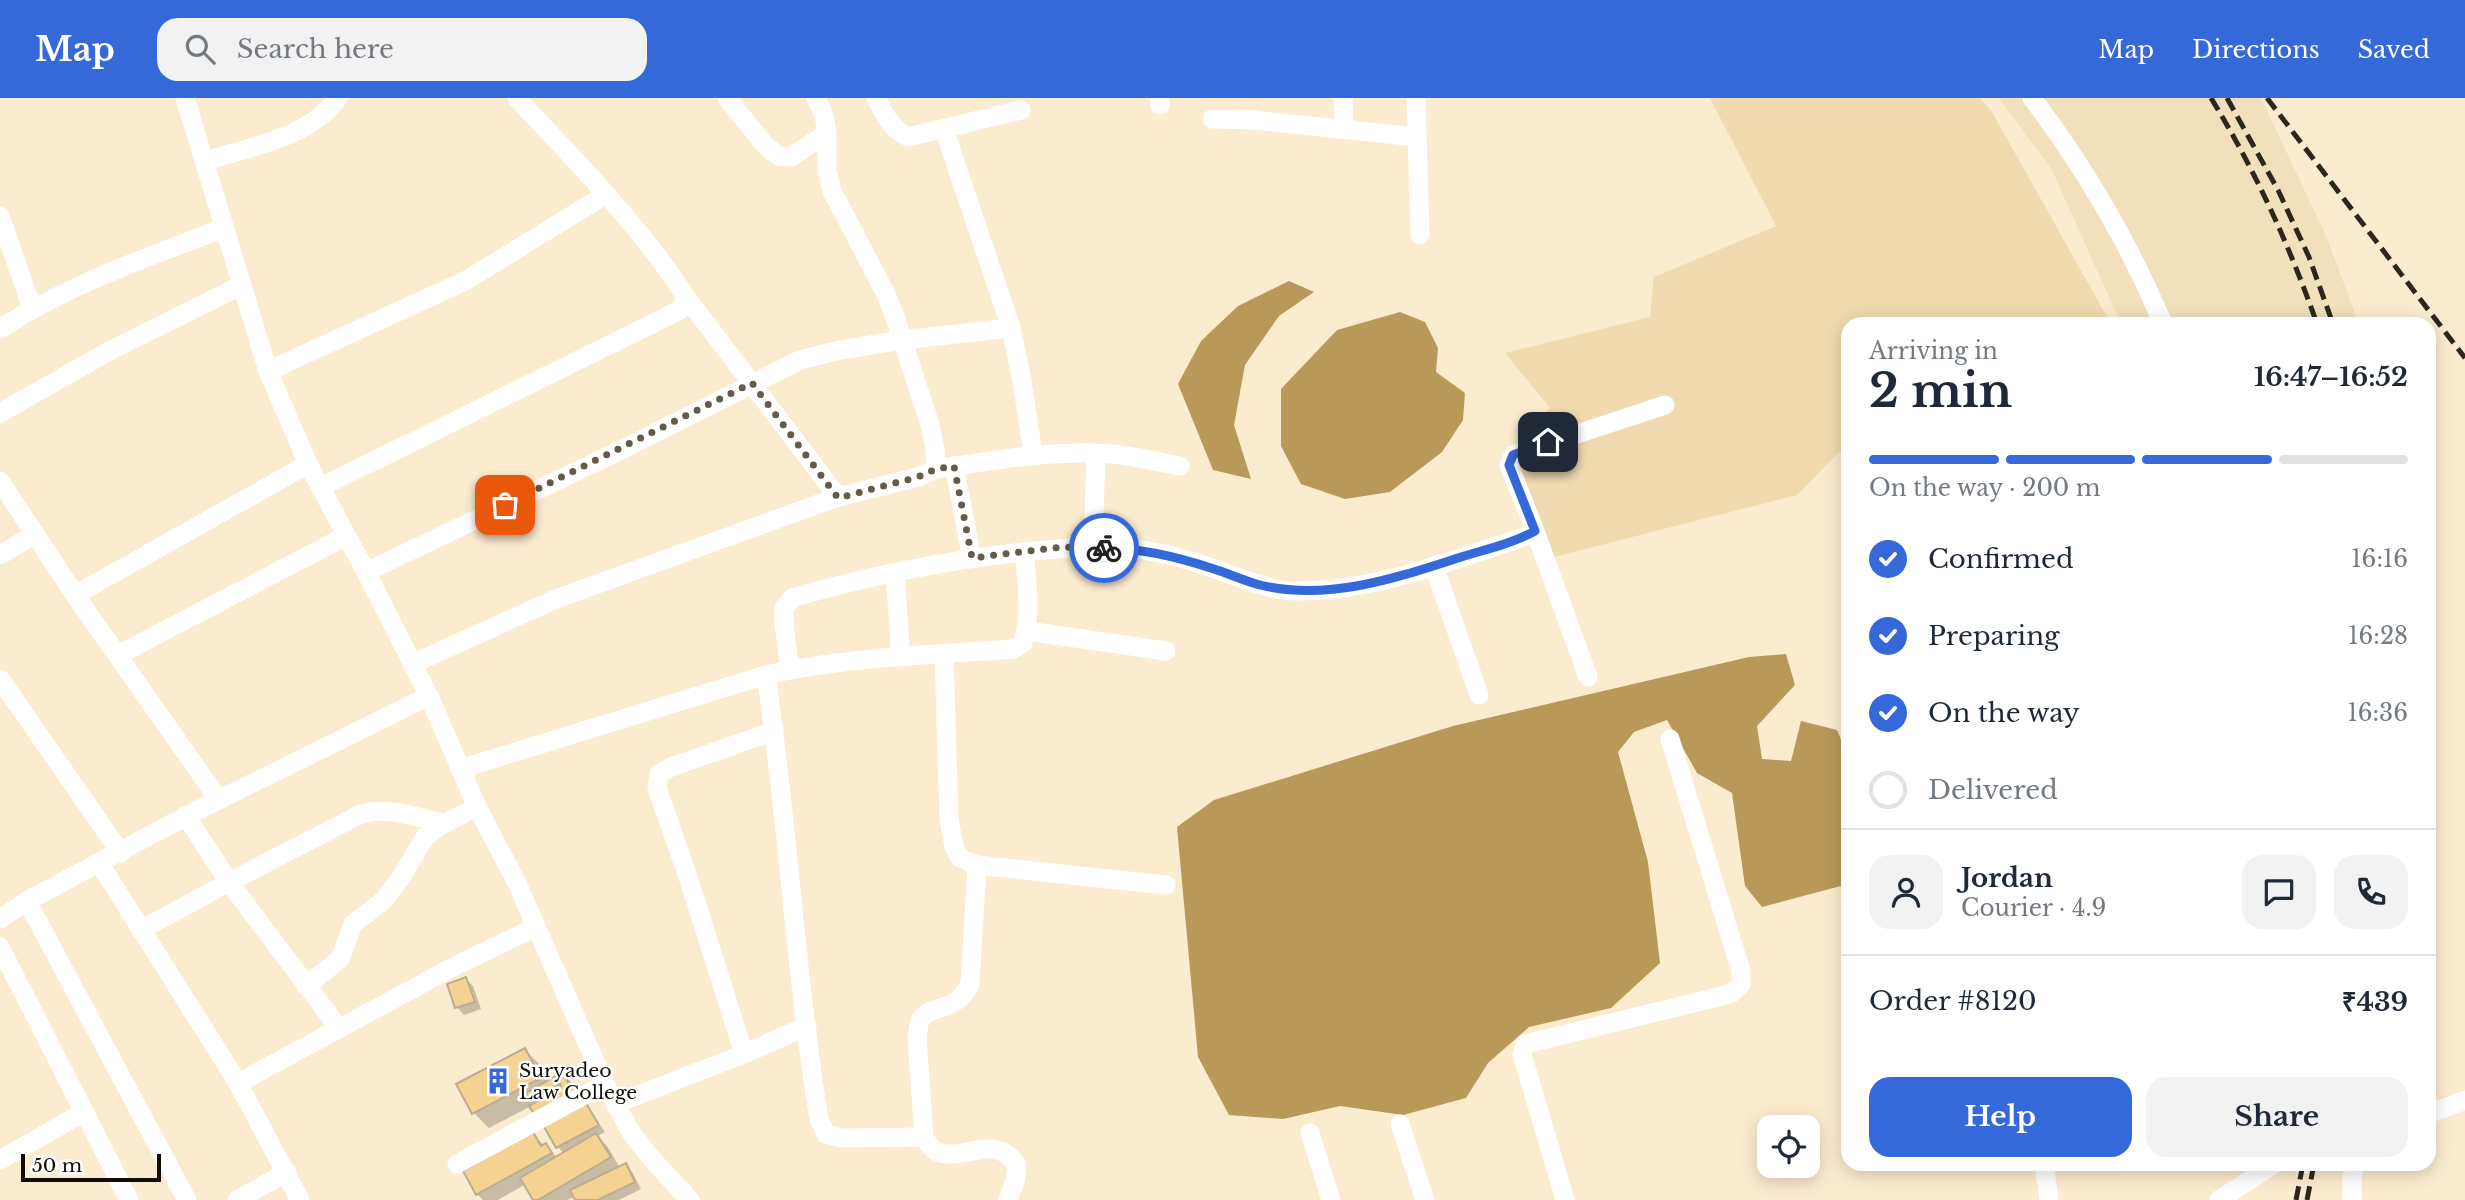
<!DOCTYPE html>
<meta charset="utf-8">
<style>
body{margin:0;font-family:"Libre Baskerville",serif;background:#f2f2f3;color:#1f2937;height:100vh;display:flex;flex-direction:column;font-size:26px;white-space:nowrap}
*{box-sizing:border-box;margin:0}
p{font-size:23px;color:#747a83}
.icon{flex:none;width:38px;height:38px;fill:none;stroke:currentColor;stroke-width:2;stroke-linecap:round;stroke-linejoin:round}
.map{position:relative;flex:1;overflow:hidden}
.sheet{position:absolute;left:1841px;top:219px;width:595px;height:854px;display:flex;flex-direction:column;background:#fff;border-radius:21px;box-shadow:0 4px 18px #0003}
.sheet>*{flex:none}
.buttons{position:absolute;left:1757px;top:1017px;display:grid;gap:14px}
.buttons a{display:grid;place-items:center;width:63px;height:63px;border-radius:14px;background:#fff;box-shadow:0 4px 18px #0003;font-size:35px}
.scale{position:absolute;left:21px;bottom:18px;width:140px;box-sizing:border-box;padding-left:7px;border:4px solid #120d04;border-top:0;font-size:19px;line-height:24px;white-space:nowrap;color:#120d04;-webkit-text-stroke:5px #fff;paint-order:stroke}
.pin{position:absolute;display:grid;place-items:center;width:60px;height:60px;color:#fff;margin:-30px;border-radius:14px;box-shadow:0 4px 10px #0006}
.courier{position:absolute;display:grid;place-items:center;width:70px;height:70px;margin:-35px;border:5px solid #3568d8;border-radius:50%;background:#fff;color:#222;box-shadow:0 2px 9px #0007}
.headline em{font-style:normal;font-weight:700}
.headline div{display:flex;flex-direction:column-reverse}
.headline{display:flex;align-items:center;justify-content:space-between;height:119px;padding:0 28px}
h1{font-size:46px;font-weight:700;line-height:52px}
.bar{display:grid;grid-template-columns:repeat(4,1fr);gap:10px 7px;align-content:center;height:84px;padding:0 28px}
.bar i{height:9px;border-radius:5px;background:#e0e1e3}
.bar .on{background:#3568d8}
.bar p{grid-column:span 4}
.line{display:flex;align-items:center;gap:18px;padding:0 28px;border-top:2px solid #e0e1e3}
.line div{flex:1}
.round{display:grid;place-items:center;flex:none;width:74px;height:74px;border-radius:21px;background:#f2f2f3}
ol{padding:0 28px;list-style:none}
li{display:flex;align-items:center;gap:21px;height:77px}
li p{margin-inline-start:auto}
li .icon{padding:7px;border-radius:50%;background:#3568d8;color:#fff;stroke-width:4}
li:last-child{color:#747a83}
li i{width:38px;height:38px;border:4px solid #e0e1e3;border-radius:50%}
.primary-button{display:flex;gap:14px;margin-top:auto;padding:14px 28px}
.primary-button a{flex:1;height:80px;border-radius:21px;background:#3568d8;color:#fff;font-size:28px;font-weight:700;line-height:80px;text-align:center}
.primary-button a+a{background:#f2f2f3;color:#1f2937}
header{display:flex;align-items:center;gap:42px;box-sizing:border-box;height:98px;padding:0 35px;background:#3568d8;color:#fff}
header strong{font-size:33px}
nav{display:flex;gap:38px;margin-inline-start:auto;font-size:24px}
.search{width:490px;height:63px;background:#f2f2f3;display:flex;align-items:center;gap:18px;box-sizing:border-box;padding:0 24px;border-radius:21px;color:#747a83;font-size:26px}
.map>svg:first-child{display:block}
.built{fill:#f2e0bc}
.green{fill:#f1daaf}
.water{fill:#b9995a}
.shadow{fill:#0003}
.building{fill:#f4d292;stroke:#bcad92;stroke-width:2}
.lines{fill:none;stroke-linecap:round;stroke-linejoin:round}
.street{stroke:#fff;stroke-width:19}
.rail{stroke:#2d271b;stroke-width:5;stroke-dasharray:14 7;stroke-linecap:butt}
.done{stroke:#645b4b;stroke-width:7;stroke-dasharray:0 12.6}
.route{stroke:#3568d8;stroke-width:9}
.labels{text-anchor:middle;stroke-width:5;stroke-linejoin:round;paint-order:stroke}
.poi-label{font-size:19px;fill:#120d04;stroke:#fff;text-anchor:start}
</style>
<header>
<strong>Map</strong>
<div class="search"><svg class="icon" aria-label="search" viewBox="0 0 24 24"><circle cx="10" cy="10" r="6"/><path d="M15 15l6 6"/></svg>Search here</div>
<nav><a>Map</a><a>Directions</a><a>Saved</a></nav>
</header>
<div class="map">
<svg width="2465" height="1102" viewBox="0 0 2465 1102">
<rect width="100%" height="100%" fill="#fceccf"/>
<polygon class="built" points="1999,0 2261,0 2327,140 2359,226 2121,226 2052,72"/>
<polygon class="green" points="1710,0 1980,0 1992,14 2111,226 1848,226 1848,345 1797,397 1550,460 1516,360 1532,332 1550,310 1505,255 1650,219 1654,179 1776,128"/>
<g class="water">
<polygon points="1289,183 1314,194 1279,218 1245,267 1234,327 1251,381 1213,372 1178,286 1201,243 1238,208"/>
<polygon points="1400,214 1425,224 1438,250 1436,274 1465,295 1463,322 1442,354 1390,394 1345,401 1301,386 1281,348 1281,291 1337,232"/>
<polygon points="1786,556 1795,587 1757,628 1762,661 1791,663 1801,623 1837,632 1848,658 1848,786 1762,809 1745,788 1732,695 1697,675 1667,622 1634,634 1618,654 1648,764 1660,865 1611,910 1529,929 1488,965 1466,1000 1403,1017 1340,1008 1283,1021 1229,1017 1198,959 1177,729 1214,702 1453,628 1749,559"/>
</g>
<g class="shadow">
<polygon points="466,881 473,888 481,911 464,917 457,909"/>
<polygon points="525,952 540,967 549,984 564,975 579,995 531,1008 489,1030 474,1015"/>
<polygon points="586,1007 605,1034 598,1038 607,1048 620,1070 625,1067 632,1074 641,1091 619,1102 577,1102 575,1098 568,1102 535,1102 526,1086 498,1102 483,1102 477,1096 533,1037 558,1060 564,1056 558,1049 546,1028"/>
</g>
<g class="building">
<polygon points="466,879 475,904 455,910 447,886"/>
<polygon points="525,950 541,980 472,1016 456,986"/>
<polygon points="564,973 569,988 572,986 577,995 536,1019 529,1008 561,990 560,986 530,1003 526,995"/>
<polygon points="586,1005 599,1027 556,1050 543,1027"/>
<polygon points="533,1034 541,1048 546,1045 552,1055 476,1097 463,1073"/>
<polygon points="596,1035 611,1059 538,1102 533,1102 520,1080"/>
<polygon points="626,1065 635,1084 598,1102 575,1102 570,1092"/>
</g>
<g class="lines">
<g class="street">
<polyline points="185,0 268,273 308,366 366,474 429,598 477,709 517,785 605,986 631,1034 650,1059 690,1102"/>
<polyline points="727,0 765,47 778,58 791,59 827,35"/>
<path d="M 876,0 C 885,17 891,31 908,39 L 1021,12"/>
<polyline points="1159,0 1160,7"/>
<polyline points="1343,0 1344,31"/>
<polyline points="1416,0 1420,137"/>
<path d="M 2032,0 C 2085,70 2129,145 2163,226"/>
<polyline points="1212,21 1253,22 1417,39"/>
<polyline points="944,31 1011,230 1021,277 1033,356"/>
<path d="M 205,63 C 250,49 309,40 338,0"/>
<polyline points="0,118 32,210"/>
<polyline points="686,199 838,399"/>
<path d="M 0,231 C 69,186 148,159 224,130"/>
<polyline points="268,273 465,183 605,97"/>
<polyline points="0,315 111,252 242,187"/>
<polyline points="954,368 972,460"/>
<path d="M 936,371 C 994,362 1052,352 1112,356 C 1134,358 1158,364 1180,368"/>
<polyline points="0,383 75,497 219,702"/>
<path d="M 321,389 L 680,212 L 686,199 C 640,127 575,63 517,0"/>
<polyline points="1535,433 1588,579"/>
<polyline points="1093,449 1096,356"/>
<polyline points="0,457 35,436"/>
<polyline points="1434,468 1479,597"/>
<polyline points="366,474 621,352 800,262 840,252 902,242 1011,230"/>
<polyline points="895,475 901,559"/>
<polyline points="75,497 308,366"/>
<polyline points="1027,533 1166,553"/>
<polyline points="944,556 949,721 954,749 960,760 977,767 1166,787"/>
<polyline points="118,557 346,438"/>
<polyline points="412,566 556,501 838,399 918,379 936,371 935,351 930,327 896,222 886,196 832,93 827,73 827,35 824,17 816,0"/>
<path d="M 790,571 L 784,527 L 784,510 L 792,500 C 867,478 944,463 1022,454 C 1057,451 1092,447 1128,450 C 1157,453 1187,461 1215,471 C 1242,480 1269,493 1297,493 C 1376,493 1450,463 1524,439 L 1535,433 L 1509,367 L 1513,357 L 1665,307"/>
<path d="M 766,577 C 788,724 795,874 819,1021 L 826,1036 L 841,1040 L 924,1039"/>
<polyline points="0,581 121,755"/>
<path d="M 460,671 L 766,577 C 846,559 931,557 1013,551 L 1023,545 C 1032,515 1027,484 1024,454"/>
<polyline points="186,718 229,784 338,929"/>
<polyline points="100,766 238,985 300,1102"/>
<path d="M 977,767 L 970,885 C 959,915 929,905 920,923 C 918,927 918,935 917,940 L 924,1039 C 945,1082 990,1026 1017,1067 L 1015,1083 L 1008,1102"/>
<polyline points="27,803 187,1102"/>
<polyline points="0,821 27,803 186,718 429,598"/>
<path d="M 141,832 L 229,784 L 361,716 C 391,708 415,720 445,725"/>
<polyline points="0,849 129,1102"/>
<polyline points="306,888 340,861 353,826 384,802 400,781 425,739 445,725 477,709"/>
<polyline points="744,956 689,782 657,690 659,676 671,669 774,633"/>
<polyline points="238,985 455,868 536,829"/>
<polyline points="615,1006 744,956 807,928"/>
<polyline points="2429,1016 2465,1002"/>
<polyline points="1400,1026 1425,1102"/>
<polyline points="1310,1035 1331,1102"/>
<polyline points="0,1062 84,1014"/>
<polyline points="457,1066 605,986"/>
<polyline points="2044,1066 2049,1102"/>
<polyline points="2301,1066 2306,1066"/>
<polyline points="237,1102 287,1074"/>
<polyline points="1565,1102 1527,973 1522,957 1525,946 1718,899 1732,895 1741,886 1741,873 1670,641"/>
<polyline points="2219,1102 2274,1066"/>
<polyline points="2352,1102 2352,1078 2355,1066"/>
</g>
<g class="rail">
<path d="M 2211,0 C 2255,72 2289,146 2317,226"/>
<polyline points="2227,0 2278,92 2309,159 2333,226"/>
<polyline points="2267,0 2465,260"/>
<polyline points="2296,1102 2303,1066"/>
<polyline points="2307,1102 2314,1066"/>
</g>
</g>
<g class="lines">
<polyline class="done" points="505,407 752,285 838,400 918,379 936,371 954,368 972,460 1062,449 1104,450"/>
<path class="route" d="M 1104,450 C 1142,450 1178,459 1214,471 C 1230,476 1244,483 1260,487 C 1329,504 1399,479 1464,458 C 1488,451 1513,445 1535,433 L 1509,367 L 1513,357 L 1548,344"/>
</g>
<defs>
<g id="building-bare" transform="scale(2.1)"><path d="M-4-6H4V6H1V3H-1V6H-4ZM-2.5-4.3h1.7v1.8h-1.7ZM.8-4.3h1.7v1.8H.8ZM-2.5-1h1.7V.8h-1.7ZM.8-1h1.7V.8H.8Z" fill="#3568d8" stroke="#fff" stroke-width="2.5" paint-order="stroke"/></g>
</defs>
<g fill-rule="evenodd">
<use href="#building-bare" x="498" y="983"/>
</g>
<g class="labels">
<g class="poi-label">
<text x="519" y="979">Suryadeo<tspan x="519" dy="22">Law College</tspan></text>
</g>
</g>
</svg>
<div class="buttons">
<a><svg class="icon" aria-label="locate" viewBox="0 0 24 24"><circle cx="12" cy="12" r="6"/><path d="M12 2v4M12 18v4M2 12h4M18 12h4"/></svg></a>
</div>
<div class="scale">50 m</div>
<div class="pin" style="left:505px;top:407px;background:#ea580c"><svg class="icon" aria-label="bag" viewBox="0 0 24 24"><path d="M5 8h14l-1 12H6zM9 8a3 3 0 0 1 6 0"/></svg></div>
<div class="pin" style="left:1548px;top:344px;background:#1f2937"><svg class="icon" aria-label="home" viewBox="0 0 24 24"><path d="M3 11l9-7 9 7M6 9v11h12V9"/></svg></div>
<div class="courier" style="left:1104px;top:450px"><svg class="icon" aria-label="bike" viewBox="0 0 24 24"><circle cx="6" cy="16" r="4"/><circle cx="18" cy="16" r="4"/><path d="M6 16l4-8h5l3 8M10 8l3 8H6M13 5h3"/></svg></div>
<section class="sheet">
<div class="headline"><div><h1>2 min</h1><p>Arriving in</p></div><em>16:47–16:52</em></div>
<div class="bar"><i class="on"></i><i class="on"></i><i class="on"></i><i></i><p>On the way · 200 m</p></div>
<ol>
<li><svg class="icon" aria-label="check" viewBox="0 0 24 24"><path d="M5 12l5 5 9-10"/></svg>Confirmed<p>16:16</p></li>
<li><svg class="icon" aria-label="check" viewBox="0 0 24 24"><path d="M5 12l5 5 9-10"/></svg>Preparing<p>16:28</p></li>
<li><svg class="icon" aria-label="check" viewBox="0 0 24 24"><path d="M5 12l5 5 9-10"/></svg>On the way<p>16:36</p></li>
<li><i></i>Delivered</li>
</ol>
<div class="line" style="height:126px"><a class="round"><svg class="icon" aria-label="person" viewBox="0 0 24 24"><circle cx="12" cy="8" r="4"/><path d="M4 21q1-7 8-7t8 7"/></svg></a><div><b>Jordan</b><p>Courier · 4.9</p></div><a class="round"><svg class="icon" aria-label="chat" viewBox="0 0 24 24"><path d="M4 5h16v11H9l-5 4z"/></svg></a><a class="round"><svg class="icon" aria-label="phone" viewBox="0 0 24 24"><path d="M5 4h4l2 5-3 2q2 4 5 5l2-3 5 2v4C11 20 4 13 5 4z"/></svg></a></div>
<div class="line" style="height:91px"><div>Order #8120</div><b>₹439</b></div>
<div class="primary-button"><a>Help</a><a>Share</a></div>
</section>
</div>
